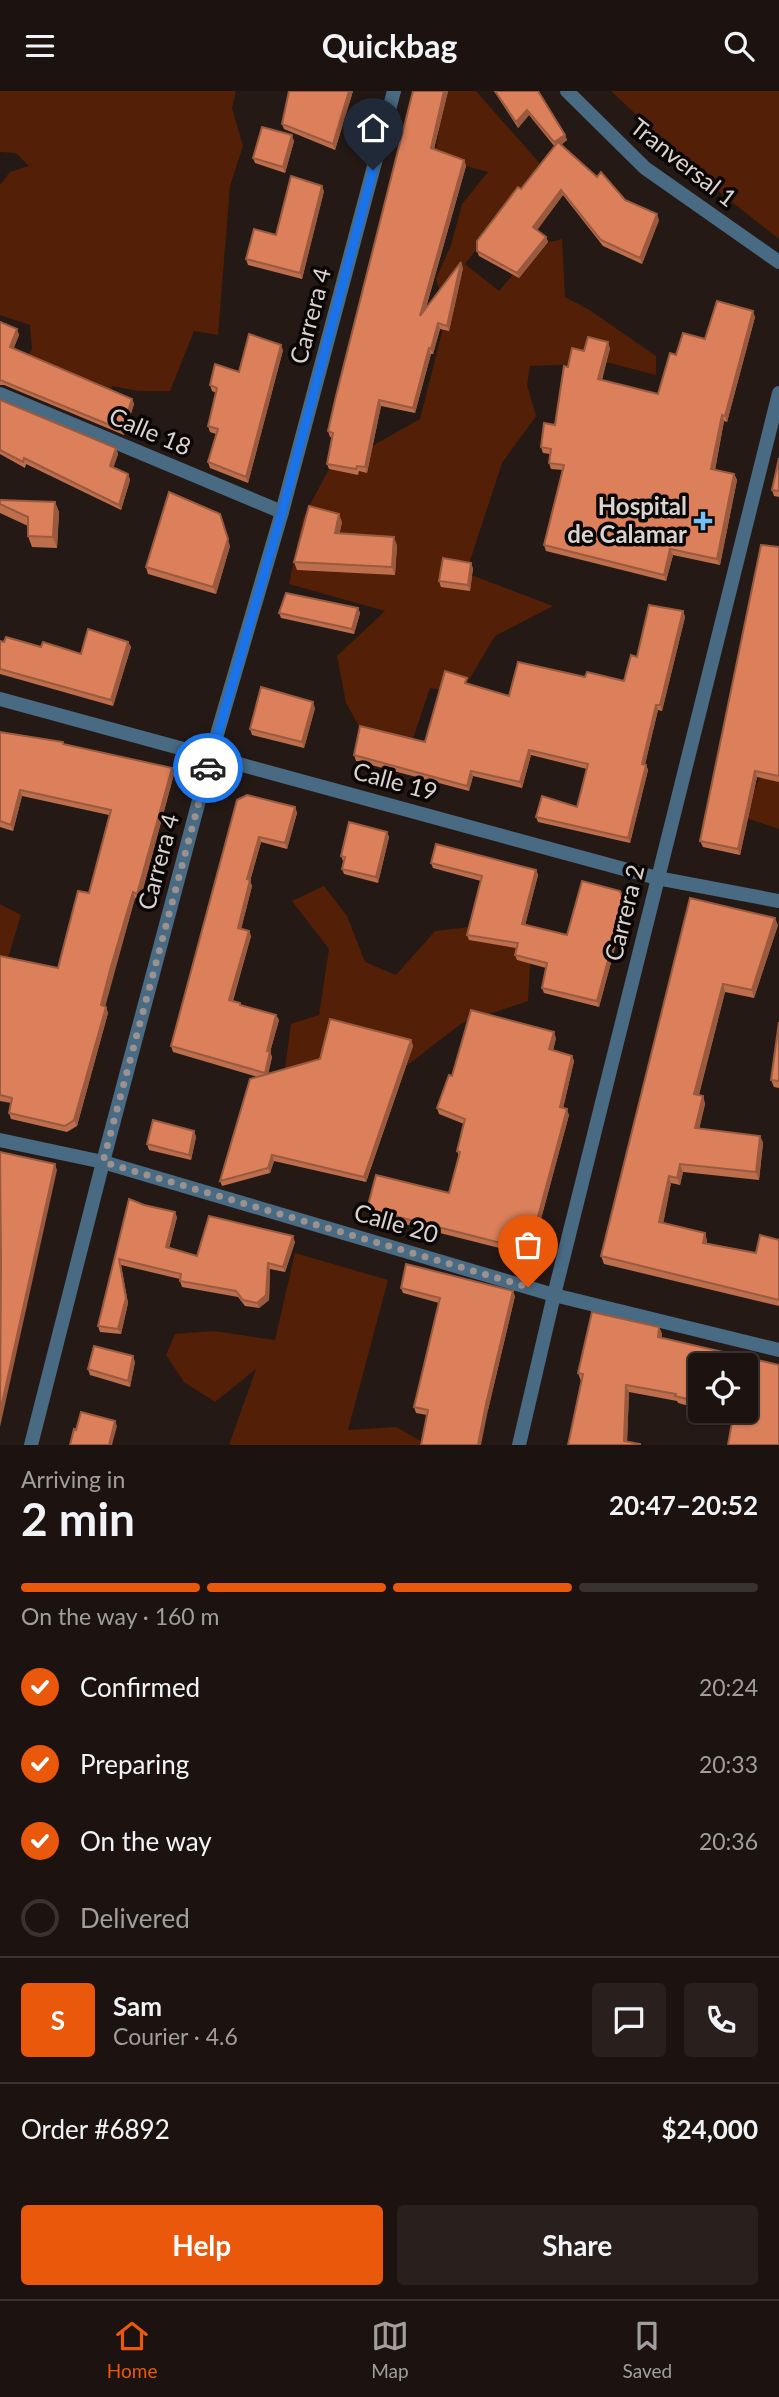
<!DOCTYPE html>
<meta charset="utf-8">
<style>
body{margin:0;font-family:Lato,sans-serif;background:#29201e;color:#f1f3f6;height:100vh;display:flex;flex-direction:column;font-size:26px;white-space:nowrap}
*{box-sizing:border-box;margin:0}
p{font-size:23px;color:#a09e9f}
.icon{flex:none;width:38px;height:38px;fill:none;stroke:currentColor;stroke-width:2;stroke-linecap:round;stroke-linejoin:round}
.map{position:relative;height:1354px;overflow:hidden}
.side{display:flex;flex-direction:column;background:#1c1310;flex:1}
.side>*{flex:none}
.buttons{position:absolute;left:688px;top:1262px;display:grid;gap:14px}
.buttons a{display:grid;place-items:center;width:70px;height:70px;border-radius:7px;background:#1c1310;box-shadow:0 2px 5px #0004,0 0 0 2px #3a3230;font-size:35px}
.pin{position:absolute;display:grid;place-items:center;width:60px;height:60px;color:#fff;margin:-72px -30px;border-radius:50% 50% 50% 0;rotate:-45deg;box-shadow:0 0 7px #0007}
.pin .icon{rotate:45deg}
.courier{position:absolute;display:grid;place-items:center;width:70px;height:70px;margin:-35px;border:5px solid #1a73e8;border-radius:50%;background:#fff;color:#222;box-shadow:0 2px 9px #0007}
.head em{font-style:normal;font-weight:700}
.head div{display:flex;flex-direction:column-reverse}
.head{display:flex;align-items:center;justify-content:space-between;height:119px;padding:0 21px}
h1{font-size:46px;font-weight:700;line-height:52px}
.bar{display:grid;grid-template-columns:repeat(4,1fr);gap:10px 7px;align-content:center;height:84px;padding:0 21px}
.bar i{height:9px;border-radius:5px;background:#3a3230}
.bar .on{background:#ea580c}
.bar p{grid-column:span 4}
.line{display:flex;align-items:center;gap:18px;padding:0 21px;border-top:2px solid #3a3230}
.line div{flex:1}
.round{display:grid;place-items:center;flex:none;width:74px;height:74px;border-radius:7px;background:#29201e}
ol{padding:0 21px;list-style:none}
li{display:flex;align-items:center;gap:21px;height:77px}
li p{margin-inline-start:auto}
li .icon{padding:7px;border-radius:50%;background:#ea580c;color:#fff;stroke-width:4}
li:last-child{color:#a09e9f}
li i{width:38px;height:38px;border:4px solid #3a3230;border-radius:50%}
.primary-button{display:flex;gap:14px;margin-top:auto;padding:14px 21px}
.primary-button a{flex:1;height:80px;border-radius:7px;background:#ea580c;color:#fff;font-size:28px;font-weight:700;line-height:80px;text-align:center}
.primary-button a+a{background:#29201e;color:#f1f3f6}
header{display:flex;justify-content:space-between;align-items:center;height:91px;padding:0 21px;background:#1c1310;font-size:32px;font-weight:700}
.tab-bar{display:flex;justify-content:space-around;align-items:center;height:98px;border-top:2px solid #3a3230;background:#1c1310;font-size:19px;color:#a09e9f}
.tab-bar a{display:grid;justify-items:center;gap:4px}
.tab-bar .on{color:#ea580c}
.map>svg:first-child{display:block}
.green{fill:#531f06}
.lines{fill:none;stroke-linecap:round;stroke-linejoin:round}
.minor{stroke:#486a83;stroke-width:14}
.wall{fill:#bc6e4d}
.shaded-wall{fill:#995a3f}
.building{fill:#db805a;stroke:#995a3f;stroke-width:2}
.done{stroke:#9b928f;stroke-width:7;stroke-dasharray:0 12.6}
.route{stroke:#1a73e8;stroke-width:9}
.poi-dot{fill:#74c0f6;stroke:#0a0605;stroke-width:2.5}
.labels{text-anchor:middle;stroke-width:7;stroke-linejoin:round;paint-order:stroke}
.street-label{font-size:24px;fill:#dbd3d0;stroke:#0a0605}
.poi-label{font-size:24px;font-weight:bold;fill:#dbd3d0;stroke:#0a0605;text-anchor:end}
</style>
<header><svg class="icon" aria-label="menu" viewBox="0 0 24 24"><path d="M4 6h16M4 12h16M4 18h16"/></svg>Quickbag<svg class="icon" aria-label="search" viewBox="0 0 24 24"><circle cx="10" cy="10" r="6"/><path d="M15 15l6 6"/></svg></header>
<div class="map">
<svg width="779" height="1354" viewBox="0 0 779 1354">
<rect width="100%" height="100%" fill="#251915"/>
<g class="green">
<polygon points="0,0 236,0 232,17 243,55 230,95 218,244 194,240 170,300 138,300 112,295 105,319 14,289 32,258 30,234 0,224 0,94 10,81 29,75 16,62 0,61"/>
<polygon points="444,0 476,0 542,75 465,173 499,200 538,154 562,148 565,206 588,218 656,265 656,284 610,272 530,275 527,294 536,325 502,372 466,482 553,515 495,545 461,602 430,597 408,662 369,653 346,612 337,565 385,520 289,493 303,427 328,380 420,328 447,221 436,188 451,154 462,113 488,81 435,66"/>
<polygon points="611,0 779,0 779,148 714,97"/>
<polygon points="779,647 779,738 743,726 765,674"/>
<polygon points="324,795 347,825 365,871 396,884 435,840 478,835 531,859 528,910 462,932 401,979 283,992 291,933 319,924 329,858 292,810"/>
<polygon points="0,813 21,824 7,870 0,869"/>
<polygon points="295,1162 388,1189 348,1339 396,1336 424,1352 424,1354 229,1354 256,1278 215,1311 184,1291 166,1264 175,1243 214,1240 275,1249"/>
</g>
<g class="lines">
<g class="minor">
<polyline points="567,0 645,77 779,171"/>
<polyline points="0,303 282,421"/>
<polyline points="0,608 657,787 779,810"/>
<polyline points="0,1049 103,1071 554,1204 779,1259"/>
<polyline points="31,1354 103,1071 211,664 282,421 394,0"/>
<polyline points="519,1354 554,1204 779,302"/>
</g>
</g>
<g class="wall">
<polygon points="289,0 353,0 335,59 284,38 282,33"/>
<polygon points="413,0 448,0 434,58 464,69 466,75 426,217 463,177 449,240 440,238 433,263 431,263 415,322 381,315 367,382 359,380 358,384 329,378 327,373 332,346 330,346 328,340"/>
<polygon points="494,0 538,0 565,44 567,49 561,54 597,86 625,109 659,129 642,173 603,155 563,104 537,139 546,146 548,151 519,187 479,165 477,160 555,56 529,24 518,37"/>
<polygon points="294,50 285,82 255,72 253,67"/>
<polygon points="324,100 302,188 248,174 246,168 276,144"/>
<polygon points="755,226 727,331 724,330 715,379 734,383 737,389 720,474 673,464 666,490 546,460 544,454 563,379 551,378 549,372 550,363 543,362 541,356 555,334 568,276 584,260 610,257 602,289 658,303 676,264 705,248"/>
<polygon points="0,231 17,238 19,244 13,258 132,308 134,313 124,344 4,294 0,294"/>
<polygon points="283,259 248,392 210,377 208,371 216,343 210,341 208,335 216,302 212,300 210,294"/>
<polygon points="0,309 116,357 118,363 113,377 128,383 130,389 121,419 26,373 25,377 0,363"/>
<polygon points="779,367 779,406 774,405 772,399"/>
<polygon points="0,409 55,411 59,421 57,457 32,456 28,445 28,435 0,422"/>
<polygon points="342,431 339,443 397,454 395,484 297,479 294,471"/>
<polygon points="230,455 216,503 148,483 146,476"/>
<polygon points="779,456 779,691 757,686 740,764 703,756 700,750"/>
<polygon points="473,477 470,500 441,496 439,490"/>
<polygon points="358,517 360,522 354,543 281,527 279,522"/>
<polygon points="683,520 685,526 662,620 658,619 645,673 646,674 648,679 630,752 538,731 536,726 577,716 587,678 531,664 522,697 473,685 469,700 356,670 354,664 425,651 469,593 509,605 585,586 624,590 637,566"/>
<polygon points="0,550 81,563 128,551 131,556 113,615 0,583"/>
<polygon points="315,617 304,657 252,644 250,638"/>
<polygon points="0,641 172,677 174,683 140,809 135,807 113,885 105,915 106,916 108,922 77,1035 67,1041 11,1028 9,1022 11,1012 0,1010 0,865 58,877 89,802 109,724 22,705 13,740 0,736"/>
<polygon points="237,709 295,716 297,722 287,758 261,751 250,790 252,795 241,838 249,840 251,845 233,910 241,915 276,924 279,929 270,961 272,966 268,983 411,949 413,955 366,1091 274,1070 270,1082 222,1095 220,1090 258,986 173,961 171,955"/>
<polygon points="387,741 389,746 378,792 344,783 342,778 344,771 343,770 341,765"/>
<polygon points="431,772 536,779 538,784 525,834 567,844 626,816 599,916 544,902 542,897 546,877 517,869 515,864 516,857 469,849 467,844 481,790 433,777"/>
<polygon points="690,807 778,834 754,907 725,901 699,1004 703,1005 705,1013 699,1037 760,1045 763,1052 759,1089 683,1081 680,1094 671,1092 663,1132 705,1142 707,1150 707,1152 756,1162 779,1149 779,1215 604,1173 601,1165"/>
<polygon points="779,931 779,997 774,996 771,989"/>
<polygon points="556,947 553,959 572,965 574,970 563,1017 569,1024 531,1165 369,1124 367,1118 449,1102 459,1065 457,1060 464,1033 439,1023 437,1017 452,985"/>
<polygon points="194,1040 196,1046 191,1069 149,1059 147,1053"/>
<polygon points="129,1108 177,1126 169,1157 197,1165 295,1151 285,1181 270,1178 269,1209 259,1217 245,1215 238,1206 182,1196 180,1190 180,1188 121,1174 128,1212 121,1243 100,1241 98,1235"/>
<polygon points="401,1197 515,1205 488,1319 427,1324 416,1322 414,1316 439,1212 403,1202"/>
<polygon points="592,1221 659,1236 662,1243 662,1247 779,1274 779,1354 728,1354 733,1325 709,1320 746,1320 746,1274 700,1274 700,1318 678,1312 677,1310 629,1301 627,1350 640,1353 641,1354 568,1354 581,1290 578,1282"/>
<polygon points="135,1271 130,1296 90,1284 88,1278"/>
</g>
<g class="shaded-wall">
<polygon points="349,0 353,0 335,59 333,53"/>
<polygon points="444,0 448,0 433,62 431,57"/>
<polygon points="527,19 529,24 518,37 516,31"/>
<polygon points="292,44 294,50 285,82 283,76"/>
<polygon points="565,44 567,49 556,57 554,51"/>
<polygon points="464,69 466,75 422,230 420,225"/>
<polygon points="322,95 324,100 302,188 300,182"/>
<polygon points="561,99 563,104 535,142 533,136"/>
<polygon points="657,123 659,129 642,173 640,167"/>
<polygon points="546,146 548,151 519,187 517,182"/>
<polygon points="461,171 463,177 449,240 447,235"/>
<polygon points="753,220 755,226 727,331 725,325"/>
<polygon points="438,232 440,238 433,263 431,258"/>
<polygon points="17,238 19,244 12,262 10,256"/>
<polygon points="608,251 610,257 600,294 598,288"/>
<polygon points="281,254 283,259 248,392 246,386"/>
<polygon points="429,257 431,263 415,322 413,317"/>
<polygon points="132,308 134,313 124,344 122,339"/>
<polygon points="379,309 381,315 367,382 365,376"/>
<polygon points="722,324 724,330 714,384 711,378"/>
<polygon points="116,357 118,363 112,381 110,375"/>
<polygon points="128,383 130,389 121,419 119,414"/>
<polygon points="734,383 737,389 720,474 717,468"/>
<polygon points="55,411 59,421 57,457 53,446"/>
<polygon points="220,423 230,455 216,503 213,496"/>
<polygon points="339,423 342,431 338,451 335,442"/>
<polygon points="394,446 397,454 395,484 392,476"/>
<polygon points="670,458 673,464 666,490 664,484"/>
<polygon points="471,472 473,477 470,500 468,494"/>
<polygon points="358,517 360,522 354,543 352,538"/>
<polygon points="683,520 685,526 662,620 660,614"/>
<polygon points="128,551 131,556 113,615 111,609"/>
<polygon points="313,611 315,617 304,657 302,651"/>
<polygon points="656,614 658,619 644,678 642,673"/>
<polygon points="529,659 531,664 522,697 520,691"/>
<polygon points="646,674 648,679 630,752 628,747"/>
<polygon points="172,677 174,683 140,809 137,803"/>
<polygon points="471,680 473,685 469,700 467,695"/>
<polygon points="755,680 757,686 740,764 738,758"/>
<polygon points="20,699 22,705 13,740 11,734"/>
<polygon points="295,716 297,722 287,758 285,752"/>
<polygon points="387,741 389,746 378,792 376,786"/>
<polygon points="259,746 261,751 250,790 252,795 240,842 238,837 247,788"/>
<polygon points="536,779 538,784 524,839 522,833"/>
<polygon points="133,801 135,807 104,920 101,914"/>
<polygon points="624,810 626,816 599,916 597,910"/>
<polygon points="775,827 778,834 754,907 752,899"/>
<polygon points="249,840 251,845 231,914 229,909"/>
<polygon points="723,893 725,901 697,1010 694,1003"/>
<polygon points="106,916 108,922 77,1035 74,1029"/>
<polygon points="276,924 279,929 270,961 272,966 267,988 265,982 267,960"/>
<polygon points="554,941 556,947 552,964 549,958"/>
<polygon points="411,949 413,955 366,1091 364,1086"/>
<polygon points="572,965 574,970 562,1022 560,1016"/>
<polygon points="703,1005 705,1013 698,1044 695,1037"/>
<polygon points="567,1018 569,1024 531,1165 529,1159"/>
<polygon points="194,1040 196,1046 191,1069 189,1064"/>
<polygon points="760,1045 763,1052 759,1089 756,1081"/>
<polygon points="272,1064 274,1070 270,1082 268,1077"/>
<polygon points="55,1073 57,1079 0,1336 0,1321"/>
<polygon points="680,1073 683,1081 680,1094 677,1087"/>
<polygon points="669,1085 671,1092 662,1139 659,1131"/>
<polygon points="175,1121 177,1126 168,1162 166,1156"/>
<polygon points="705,1142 707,1150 705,1159 703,1152"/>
<polygon points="293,1145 295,1151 285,1181 283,1176"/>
<polygon points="119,1168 128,1212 121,1243 118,1238"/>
<polygon points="268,1172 270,1178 269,1209 259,1217 257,1212"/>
<polygon points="513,1200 515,1205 488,1319 481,1354 478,1354 486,1313"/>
<polygon points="659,1236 662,1243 661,1253 658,1246"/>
<polygon points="133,1265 135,1271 130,1296 128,1290"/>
<polygon points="626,1294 629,1301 627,1354 624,1350"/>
<polygon points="115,1330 117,1335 112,1354 109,1354"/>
</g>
<g class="building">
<polygon points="289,0 349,0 333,53 282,33"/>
<polygon points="413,0 444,0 431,57 464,69 420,225 461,171 447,235 438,232 431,258 429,257 413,317 379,309 365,376 357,375 356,378 327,373 333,342 328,340 336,305"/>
<polygon points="495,0 538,0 565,44 554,51 527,19 516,31"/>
<polygon points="262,36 292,44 283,76 253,67"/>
<polygon points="558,51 597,86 601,81 625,109 657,123 640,167 601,149 561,99 533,136 546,146 517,182 477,160 477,150 518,96 521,98"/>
<polygon points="291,85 322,95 300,182 246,168 254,138 276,144"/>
<polygon points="717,210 753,220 725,325 722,324 711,378 734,383 717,468 670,458 664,484 544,454 564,374 549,372 551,358 541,356 544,332 555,334 564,275 568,276 572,257 584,260 588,246 608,251 598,288 658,303 670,262 676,264 683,242 705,248"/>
<polygon points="0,231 17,238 10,256 132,308 122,339 0,289"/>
<polygon points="249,243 281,254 246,386 208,371 218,338 208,335 217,297 210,294 215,273 239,281"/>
<polygon points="0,309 116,357 110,375 128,383 119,414 24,367 23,371 0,359"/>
<polygon points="779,367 779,400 772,399"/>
<polygon points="169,401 220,423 228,448 213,496 146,476"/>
<polygon points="0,409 55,411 53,446 28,445 28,426 0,413"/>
<polygon points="309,415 339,423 335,442 394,446 392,476 294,471"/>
<polygon points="761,454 779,456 779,685 755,680 738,758 700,750"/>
<polygon points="443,467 471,472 468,494 439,490"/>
<polygon points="286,502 358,517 352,538 279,522"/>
<polygon points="649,514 683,520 660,614 656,614 642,673 646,674 628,747 536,726 542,705 577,716 588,673 529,659 520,691 471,680 467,695 354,664 360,635 425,651 445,580 467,587 465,592 509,605 518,571 585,586 587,581 624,590 631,564 637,566"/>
<polygon points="88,538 128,551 111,609 0,578 0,550 4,551 6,546 41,556 43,551 81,563"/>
<polygon points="261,596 313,611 302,651 250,638"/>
<polygon points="0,641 63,651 63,653 172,677 137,803 133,801 110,879 101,914 106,916 74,1029 65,1035 9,1022 12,1007 0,1004 0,865 58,877 78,800 89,802 111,719 20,699 11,734 0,730"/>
<polygon points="247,704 295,716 285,752 259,746 247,788 250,789 238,837 249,840 229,909 240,912 240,914 276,924 267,960 270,960 265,982 171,955 237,709"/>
<polygon points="349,731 387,741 376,786 342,778 345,766 341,765"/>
<polygon points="436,753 536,779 522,833 567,844 582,790 620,800 624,810 597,910 542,897 547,872 515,864 518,852 467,844 482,785 431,772"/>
<polygon points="690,807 775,827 752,899 723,893 694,1003 703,1005 695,1037 760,1045 756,1081 680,1073 677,1087 669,1085 659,1131 705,1142 703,1152 756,1162 760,1144 779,1149 779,1209 601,1165"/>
<polygon points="471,919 554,941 549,958 572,965 560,1016 567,1018 529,1159 367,1118 376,1084 449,1102 460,1061 457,1060 465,1028 437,1017 449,984 452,985"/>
<polygon points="330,928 411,949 364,1086 272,1064 268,1077 220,1090 250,988 320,968"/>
<polygon points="779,931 779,990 771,989"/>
<polygon points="153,1029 194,1040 189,1064 147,1053"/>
<polygon points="0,1061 55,1073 0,1321 1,1172"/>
<polygon points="129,1108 144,1114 175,1121 166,1156 197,1165 209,1125 293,1145 283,1176 268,1172 266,1204 257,1212 243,1209 236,1200 180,1190 181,1183 119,1168 126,1207 118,1238 98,1235"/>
<polygon points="406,1173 513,1200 486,1313 478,1354 421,1354 428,1319 414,1316 440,1207 401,1197"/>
<polygon points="592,1221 659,1236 658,1246 779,1274 779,1354 728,1354 734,1320 746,1320 746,1274 700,1274 700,1311 675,1305 676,1303 626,1294 624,1350 640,1353 640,1354 568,1354 583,1283 578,1282"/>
<polygon points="94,1255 133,1265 128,1290 88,1278"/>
<polygon points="81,1321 115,1330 109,1354 70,1354 74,1338 76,1339"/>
</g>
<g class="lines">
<polyline class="done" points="208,677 103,1071 528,1196"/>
<polyline class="route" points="208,677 282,421 373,79"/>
</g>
<path class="poi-dot" d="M699.5 419.5h7v7h7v7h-7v7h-7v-7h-7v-7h7z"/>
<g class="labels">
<g class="street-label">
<text transform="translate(683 72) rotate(38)" y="8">Tranversal 1</text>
<text transform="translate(311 225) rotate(-75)" y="8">Carrera 4</text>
<text transform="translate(150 341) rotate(23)" y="8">Calle 18</text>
<text transform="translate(395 691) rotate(15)" y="8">Calle 19</text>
<text transform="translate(159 771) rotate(-75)" y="8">Carrera 4</text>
<text transform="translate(625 822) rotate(-76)" y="8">Carrera 2</text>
<text transform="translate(396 1133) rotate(16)" y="8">Calle 20</text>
</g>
<g class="poi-label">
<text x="687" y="424">Hospital<tspan x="687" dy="28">de Calamar</tspan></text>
</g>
</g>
</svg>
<div class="buttons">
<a><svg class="icon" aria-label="locate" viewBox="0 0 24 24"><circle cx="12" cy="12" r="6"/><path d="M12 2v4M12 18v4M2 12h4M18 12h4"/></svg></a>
</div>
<div class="pin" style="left:528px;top:1196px;background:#ea580c"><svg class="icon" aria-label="bag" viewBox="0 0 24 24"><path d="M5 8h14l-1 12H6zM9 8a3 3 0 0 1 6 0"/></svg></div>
<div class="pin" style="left:373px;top:79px;background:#1f2937"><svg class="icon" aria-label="home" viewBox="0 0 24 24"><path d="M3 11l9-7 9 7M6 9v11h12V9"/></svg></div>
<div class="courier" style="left:208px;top:677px"><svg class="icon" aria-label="car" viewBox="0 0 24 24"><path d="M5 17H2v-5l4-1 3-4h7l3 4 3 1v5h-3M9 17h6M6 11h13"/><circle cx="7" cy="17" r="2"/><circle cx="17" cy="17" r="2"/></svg></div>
</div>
<section class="side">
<div class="head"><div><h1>2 min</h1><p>Arriving in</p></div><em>20:47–20:52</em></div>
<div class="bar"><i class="on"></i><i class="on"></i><i class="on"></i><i></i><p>On the way · 160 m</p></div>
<ol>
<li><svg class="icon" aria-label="check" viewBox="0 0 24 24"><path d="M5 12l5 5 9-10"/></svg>Confirmed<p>20:24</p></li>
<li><svg class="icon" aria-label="check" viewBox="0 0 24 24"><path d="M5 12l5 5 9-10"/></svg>Preparing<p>20:33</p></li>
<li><svg class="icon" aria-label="check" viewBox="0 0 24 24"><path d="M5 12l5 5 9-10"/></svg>On the way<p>20:36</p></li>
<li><i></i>Delivered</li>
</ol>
<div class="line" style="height:126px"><b class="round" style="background:#ea580c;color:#fff">S</b><div><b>Sam</b><p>Courier · 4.6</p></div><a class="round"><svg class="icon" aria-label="chat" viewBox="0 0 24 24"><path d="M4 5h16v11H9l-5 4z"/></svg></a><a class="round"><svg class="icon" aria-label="phone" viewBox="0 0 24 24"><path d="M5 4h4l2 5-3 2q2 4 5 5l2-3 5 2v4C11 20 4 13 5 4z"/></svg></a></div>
<div class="line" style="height:91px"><div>Order #6892</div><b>$24,000</b></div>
<div class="primary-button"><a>Help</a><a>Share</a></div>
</section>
<nav class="tab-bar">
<a class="on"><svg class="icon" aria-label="home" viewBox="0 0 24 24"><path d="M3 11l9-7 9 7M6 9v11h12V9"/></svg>Home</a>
<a><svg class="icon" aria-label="map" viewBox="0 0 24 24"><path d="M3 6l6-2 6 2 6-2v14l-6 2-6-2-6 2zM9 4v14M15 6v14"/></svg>Map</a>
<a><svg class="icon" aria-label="saved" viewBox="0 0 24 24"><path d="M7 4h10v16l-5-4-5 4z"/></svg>Saved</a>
</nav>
